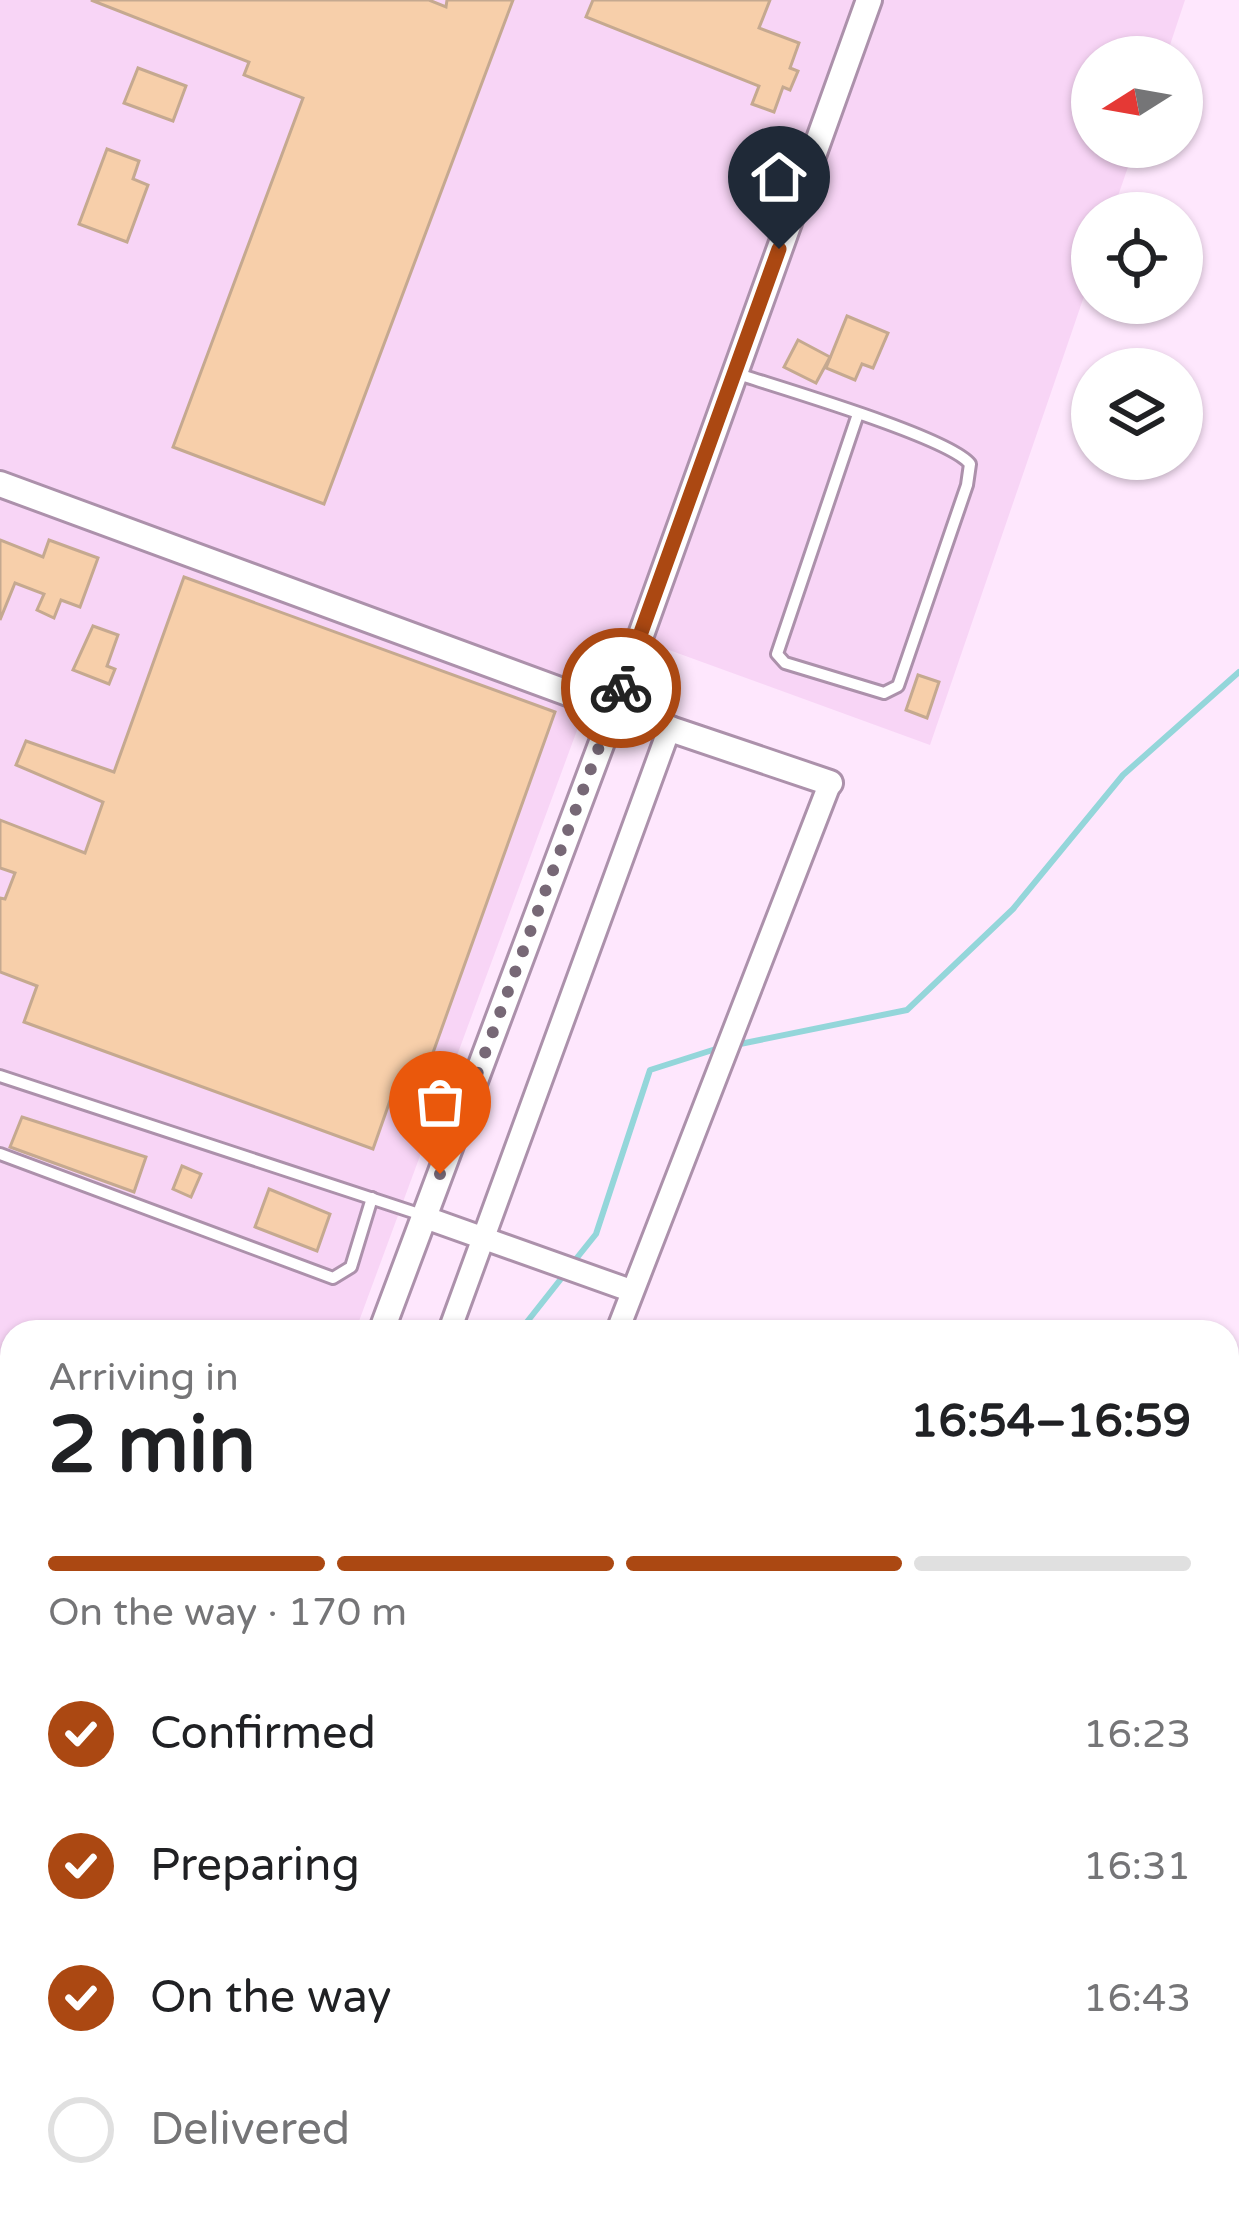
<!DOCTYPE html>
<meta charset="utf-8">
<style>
body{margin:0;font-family:"Varela Round",sans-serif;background:#f2f2f2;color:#202124;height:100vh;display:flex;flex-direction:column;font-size:45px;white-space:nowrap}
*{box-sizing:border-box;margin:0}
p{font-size:39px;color:#757577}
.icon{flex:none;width:66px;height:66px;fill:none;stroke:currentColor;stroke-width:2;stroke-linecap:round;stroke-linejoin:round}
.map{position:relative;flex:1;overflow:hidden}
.panel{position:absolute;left:0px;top:1320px;width:1239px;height:903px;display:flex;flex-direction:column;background:#fff;border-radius:36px 36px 0 0;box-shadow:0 3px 9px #0004}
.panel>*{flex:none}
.needle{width:78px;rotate:259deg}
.fabs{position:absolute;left:1071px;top:36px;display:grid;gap:24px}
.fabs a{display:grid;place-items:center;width:132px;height:132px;border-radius:50%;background:#fff;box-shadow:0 3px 9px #0004;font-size:60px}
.pin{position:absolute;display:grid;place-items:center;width:102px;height:102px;color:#fff;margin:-123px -51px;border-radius:50% 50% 50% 0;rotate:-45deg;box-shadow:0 0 12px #0007}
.pin .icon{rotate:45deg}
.courier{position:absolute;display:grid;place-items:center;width:120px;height:120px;margin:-60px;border:9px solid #ab4812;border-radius:50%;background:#fff;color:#222;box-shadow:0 3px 15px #0007}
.headline em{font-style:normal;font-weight:800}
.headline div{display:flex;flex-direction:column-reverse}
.headline{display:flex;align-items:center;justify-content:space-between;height:204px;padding:0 48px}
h1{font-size:78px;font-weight:800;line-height:90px}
.bar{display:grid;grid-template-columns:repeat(4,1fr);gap:18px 12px;align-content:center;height:144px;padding:0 48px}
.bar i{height:15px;border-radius:9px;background:#e0e0e0}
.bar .on{background:#ab4812}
.bar p{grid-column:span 4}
ol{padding:0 48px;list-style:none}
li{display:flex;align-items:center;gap:36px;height:132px}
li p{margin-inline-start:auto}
li .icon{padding:12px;border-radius:50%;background:#ab4812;color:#fff;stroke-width:4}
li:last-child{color:#757577}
li i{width:66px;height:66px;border:6px solid #e0e0e0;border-radius:50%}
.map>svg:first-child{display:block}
.built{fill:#f8d5f6}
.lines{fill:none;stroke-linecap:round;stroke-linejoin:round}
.stream{stroke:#94d6da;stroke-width:6}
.building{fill:#f7cfaa;stroke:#c5a990;stroke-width:3}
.service-casing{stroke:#ac91ab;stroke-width:16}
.minor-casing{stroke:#ac91ab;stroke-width:27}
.tertiary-casing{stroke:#ac91ab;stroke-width:30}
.service{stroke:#fff;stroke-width:10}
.minor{stroke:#fff;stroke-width:21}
.tertiary{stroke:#fff;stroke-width:24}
.done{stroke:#776876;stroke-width:12;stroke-dasharray:0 21.6}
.route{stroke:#ab4812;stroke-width:15}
</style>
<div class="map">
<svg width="1239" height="2222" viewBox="0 0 1239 2222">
<rect width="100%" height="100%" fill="#fee7fd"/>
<polygon class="built" points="0,0 1185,0 1166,57 1092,57 1092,147 1135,147 1112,213 1092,213 1092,273 930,745 614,630 355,1332 12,1332 12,2211 30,2211 26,2222 0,2222"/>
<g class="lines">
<g class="stream">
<polyline points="735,1045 907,1010 1013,909 1123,775 1239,672"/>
<polyline points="572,1264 596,1234 650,1070 722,1047"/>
<polyline points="519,1332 564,1275"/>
<polyline points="1227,2047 1239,2048"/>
</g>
</g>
<g class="building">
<polygon points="91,0 429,0 446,7 447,0 513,0 324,504 173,447 303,98 244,75 249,62"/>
<polygon points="593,0 770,0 759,28 799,43 790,68 798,71 790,90 783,87 774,112 752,104 759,86 586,17"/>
<polygon points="138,68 186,86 173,121 124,103"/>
<polygon points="107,149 139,161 133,179 148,185 127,242 79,224"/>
<polygon points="847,316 888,333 873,368 862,364 855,380 826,368"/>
<polygon points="798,340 830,357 816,383 784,367"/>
<polygon points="0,540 43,557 49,540 98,558 80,607 61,600 54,618 37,610 44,594 15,583 0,620"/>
<polygon points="184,577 555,712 415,1103 392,1095 373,1149 24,1022 37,986 0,972 0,898 5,899 15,873 0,868 0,820 85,853 103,802 16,765 26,741 114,772"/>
<polygon points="93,626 118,635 107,666 115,669 109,684 73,670"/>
<polygon points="918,675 939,682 927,718 906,710"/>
<polygon points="22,1117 146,1157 134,1192 10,1147"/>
<polygon points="182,1166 201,1174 191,1197 173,1189"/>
<polygon points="269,1189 330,1214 317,1251 255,1227"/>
</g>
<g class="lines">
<g class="service-casing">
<g id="service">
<path d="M 735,373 C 777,387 949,437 970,464 L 967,485 L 898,686 L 884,693 L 785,663 L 777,654 L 858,414"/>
<polyline points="0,1076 422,1215"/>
<polyline points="0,1154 333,1278 351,1267 372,1198"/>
</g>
</g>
<g class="minor-casing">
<g id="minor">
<polyline points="424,1217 632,1291"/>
<polyline points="449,1332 670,727"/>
<polyline points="617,1332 830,783"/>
<polyline points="126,2222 130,2211"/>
<polyline points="296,2222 300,2211"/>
</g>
</g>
<g class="tertiary-casing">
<g id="tertiary">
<polyline points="0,484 614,710 830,783"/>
<polyline points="381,1332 614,710 869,0"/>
<polyline points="0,1653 12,1657"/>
<polyline points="49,2222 53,2211"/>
</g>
</g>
<use href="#service" class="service"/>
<use href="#minor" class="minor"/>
<use href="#tertiary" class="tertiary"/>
</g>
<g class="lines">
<polyline class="done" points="440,1174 621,688"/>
<polyline class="route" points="621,688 779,249"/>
</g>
</svg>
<div class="fabs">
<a><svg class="needle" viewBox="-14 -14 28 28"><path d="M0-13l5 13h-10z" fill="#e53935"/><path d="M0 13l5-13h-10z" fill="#757577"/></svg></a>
<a><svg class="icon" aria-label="locate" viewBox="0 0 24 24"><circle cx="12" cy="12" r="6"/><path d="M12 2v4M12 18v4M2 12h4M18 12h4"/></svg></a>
<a><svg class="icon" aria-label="layers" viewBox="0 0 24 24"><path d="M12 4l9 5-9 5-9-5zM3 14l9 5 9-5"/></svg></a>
</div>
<div class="pin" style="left:440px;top:1174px;background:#ea580c"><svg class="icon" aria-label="bag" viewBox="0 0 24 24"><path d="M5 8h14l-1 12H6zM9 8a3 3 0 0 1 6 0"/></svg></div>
<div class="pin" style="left:779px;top:249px;background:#1f2937"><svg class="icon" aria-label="home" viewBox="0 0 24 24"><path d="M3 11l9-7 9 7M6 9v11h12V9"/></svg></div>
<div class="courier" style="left:621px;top:688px"><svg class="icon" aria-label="bike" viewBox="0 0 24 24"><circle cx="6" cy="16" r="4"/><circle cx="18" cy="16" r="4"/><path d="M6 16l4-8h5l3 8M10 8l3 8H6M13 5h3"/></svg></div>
<section class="panel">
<div class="headline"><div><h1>2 min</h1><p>Arriving in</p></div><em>16:54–16:59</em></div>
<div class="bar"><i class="on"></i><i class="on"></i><i class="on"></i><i></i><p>On the way · 170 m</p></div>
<ol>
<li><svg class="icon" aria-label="check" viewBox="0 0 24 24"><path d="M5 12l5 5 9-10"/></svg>Confirmed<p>16:23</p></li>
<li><svg class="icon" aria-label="check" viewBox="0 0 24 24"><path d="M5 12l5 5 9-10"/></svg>Preparing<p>16:31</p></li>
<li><svg class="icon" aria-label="check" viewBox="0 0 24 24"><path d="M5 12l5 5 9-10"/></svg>On the way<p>16:43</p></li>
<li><i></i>Delivered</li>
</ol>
</section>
</div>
